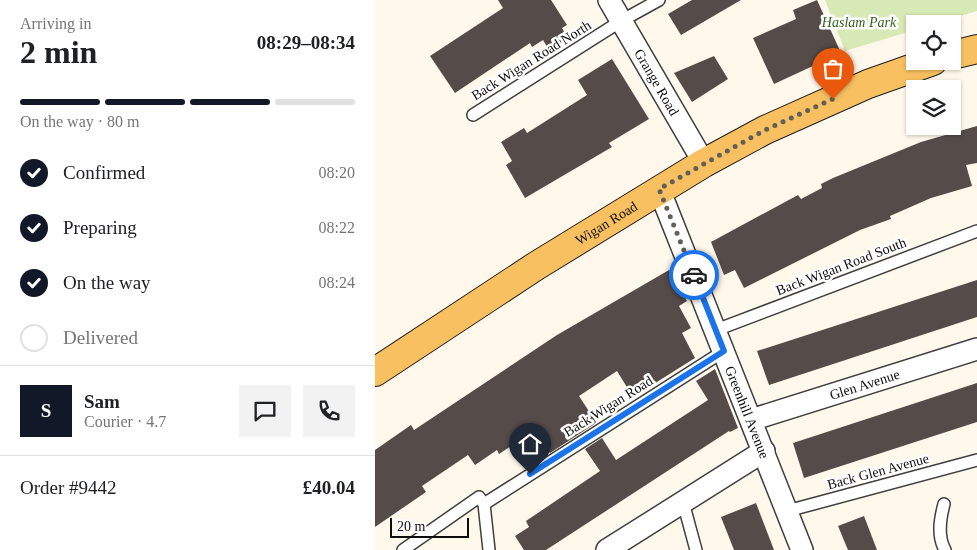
<!DOCTYPE html>
<meta charset="utf-8">
<style>
body{margin:0;font-family:Georgia,serif;background:#f2f2f2;color:#202124;height:100vh;display:flex;flex-direction:column;font-size:19px;white-space:nowrap}
*{box-sizing:border-box;margin:0}
p{font-size:16px;color:#757577}
.icon{flex:none;width:28px;height:28px;fill:none;stroke:currentColor;stroke-width:2;stroke-linecap:round;stroke-linejoin:round}
.map{position:relative;flex:1;overflow:hidden}
.panel{display:flex;flex-direction:column;background:#fff;width:375px}
.panel>*{flex:none}
.buttons{position:absolute;left:531px;top:15px;display:grid;gap:10px}
.buttons a{display:grid;place-items:center;width:55px;height:55px;border-radius:0px;background:#fff;box-shadow:0 1px 4px #0004;font-size:25px}
.scale{position:absolute;left:15px;bottom:12px;width:79px;box-sizing:border-box;padding-left:5px;border:2px solid #0c0c0c;border-top:0;font-size:14px;line-height:18px;white-space:nowrap;color:#0c0c0c;-webkit-text-stroke:4px #fff;paint-order:stroke}
.pin{position:absolute;display:grid;place-items:center;width:42px;height:42px;color:#fff;margin:-51px -21px;border-radius:50% 50% 50% 0;rotate:-45deg;box-shadow:0 0 5px #0007}
.pin .icon{rotate:45deg}
.courier{position:absolute;display:grid;place-items:center;width:50px;height:50px;margin:-25px;border:4px solid #1a73e8;border-radius:50%;background:#fff;color:#222;box-shadow:0 1px 6px #0007}
.head em{font-style:normal;font-weight:700}
.head div{display:flex;flex-direction:column-reverse}
.head{display:flex;align-items:center;justify-content:space-between;height:85px;padding:0 20px}
h1{font-size:32px;font-weight:700;line-height:38px}
.bar{display:grid;grid-template-columns:repeat(4,1fr);gap:8px 5px;align-content:center;height:60px;padding:0 20px}
.bar i{height:6px;border-radius:4px;background:#e0e0e0}
.bar .current{background:#111827}
.bar p{grid-column:span 4}
.line{display:flex;align-items:center;gap:12px;padding:0 20px;border-top:1px solid #e0e0e0}
.line div{flex:1}
.round{display:grid;place-items:center;flex:none;width:52px;height:52px;border-radius:0px;background:#f2f2f2}
ol{padding:0 20px;list-style:none}
li{display:flex;align-items:center;gap:15px;height:55px}
li p{margin-inline-start:auto}
li .icon{padding:5px;border-radius:50%;background:#111827;color:#fff;stroke-width:4}
li:last-child{color:#757577}
li i{width:28px;height:28px;border:2px solid #e0e0e0;border-radius:50%}
main{display:flex;flex:1;min-height:0}
.map>svg:first-child{display:block}
.green{fill:#d7e9b5}
.building{fill:#554c49}
.lines{fill:none;stroke-linecap:round;stroke-linejoin:round}
.lane-casing{stroke:#3f3f3f;stroke-width:14}
.street-casing{stroke:#3f3f3f;stroke-width:24}
.primary-casing{stroke:#1d1d1d;stroke-width:30}
.lane{stroke:#fff;stroke-width:11}
.street{stroke:#fff;stroke-width:21}
.primary{stroke:#f9c061;stroke-width:28}
.done{stroke:#615f5a;stroke-width:5;stroke-dasharray:0 9}
.route{stroke:#1a73e8;stroke-width:6}
.labels{text-anchor:middle;stroke-width:5;stroke-linejoin:round;paint-order:stroke}
.park-label{font-size:14px;font-style:italic;fill:#35641d;stroke:#fff}
.street-label{font-size:14px;fill:#0c0c0c;stroke:#fff}
</style>
<main>
<section class="panel">
<div class="head"><div><h1>2 min</h1><p>Arriving in</p></div><em>08:29–08:34</em></div>
<div class="bar"><i class="current"></i><i class="current"></i><i class="current"></i><i></i><p>On the way · 80 m</p></div>
<ol>
<li><svg class="icon" aria-label="check" viewBox="0 0 24 24"><path d="M5 12l5 5 9-10"/></svg>Confirmed<p>08:20</p></li>
<li><svg class="icon" aria-label="check" viewBox="0 0 24 24"><path d="M5 12l5 5 9-10"/></svg>Preparing<p>08:22</p></li>
<li><svg class="icon" aria-label="check" viewBox="0 0 24 24"><path d="M5 12l5 5 9-10"/></svg>On the way<p>08:24</p></li>
<li><i></i>Delivered</li>
</ol>
<div class="line" style="height:90px"><b class="round" style="background:#111827;color:#fff">S</b><div><b>Sam</b><p>Courier · 4.7</p></div><a class="round"><svg class="icon" aria-label="chat" viewBox="0 0 24 24"><path d="M4 5h16v11H9l-5 4z"/></svg></a><a class="round"><svg class="icon" aria-label="phone" viewBox="0 0 24 24"><path d="M5 4h4l2 5-3 2q2 4 5 5l2-3 5 2v4C11 20 4 13 5 4z"/></svg></a></div>
<div class="line" style="height:65px"><div>Order #9442</div><b>£40.04</b></div>
</section>
<div class="map">
<svg width="602" height="550" viewBox="0 0 602 550">
<rect width="100%" height="100%" fill="#fff8eb"/>
<polygon class="green" points="450,0 602,0 602,11 560,24 540,24 540,30 470,51"/>
<g class="building">
<polygon points="123,0 176,0 192,25 187,28 193,38 174,50 168,40 157,47 155,43 80,93 55,56 128,8"/>
<polygon points="317,0 366,0 306,35 293,14"/>
<polygon points="442,0 466,53 399,84 378,38 421,19 418,10"/>
<polygon points="339,56 353,79 317,102 299,73"/>
<polygon points="237,59 274,119 234,143 237,147 150,198 131,165 137,161 126,142 149,128 152,133 212,95 203,80"/>
<polygon points="602,126 602,163 591,165 597,186 556,198 515,216 516,219 485,230 369,288 360,270 349,275 336,242 423,195 426,199 447,188 446,184 458,178 546,142"/>
<polygon points="294,270 312,301 304,306 316,328 307,333 320,358 258,397 242,371 204,396 221,422 218,425 175,453 160,430 124,454 122,450 100,465 93,455 47,486 51,492 0,527 0,450 36,425 39,430 182,335"/>
<polygon points="602,280 602,317 394,385 382,351"/>
<polygon points="340,369 363,428 355,432 354,431 171,550 149,550 140,536 154,527 151,521 225,471 210,449 227,438 241,460 333,400 321,381"/>
<polygon points="602,383 602,422 429,478 418,443"/>
<polygon points="381,503 399,550 359,550 346,517"/>
<polygon points="489,516 502,550 473,550 463,526"/>
</g>
<g class="lines">
<g class="lane-casing">
<g id="lane">
<polyline points="98,115 246,21 284,0"/>
<polyline points="341,330 602,231"/>
<polyline points="308,502 321,550"/>
<polyline points="109,504 349,351"/>
<path d="M 569,504 C 565,519 562,536 570,550"/>
<polyline points="412,511 602,460"/>
<polyline points="28,550 104,497 109,504 114,550"/>
</g>
</g>
<g class="street-casing">
<g id="street">
<path id="s1" d="M 234,0 L 329,163"/>
<path id="s2" d="M 284,189 L 427,550"/>
<path id="s3" d="M 376,420 L 602,349"/>
<polyline points="232,550 389,451"/>
</g>
</g>
<g class="primary-casing">
<g id="primary">
<polyline points="578,55 602,49"/>
<path id="s4" d="M 0,372 L 161,266 L 329,163 L 390,130 L 493,84 L 558,61"/>
</g>
</g>
<use href="#lane" class="lane"/>
<use href="#street" class="street"/>
<use href="#primary" class="primary"/>
</g>
<g class="lines">
<polyline class="done" points="319,275 284,189 390,130 458,99"/>
<polyline class="route" points="155,474 349,351 319,275"/>
</g>
<g class="labels">
<g class="park-label">
<text x="484" y="27">Haslam Park</text>
</g>
<g class="street-label">
<text transform="translate(156 60) rotate(-32)" y="5">Back Wigan Road North</text>
<text dy="5" stroke="none"><textPath href="#s1" startOffset="95">Grange Road</textPath></text>
<text dy="5" stroke="none"><textPath href="#s4" startOffset="275">Wigan Road</textPath></text>
<text transform="translate(466 266) rotate(-21)" y="5">Back Wigan Road South</text>
<text dy="5" stroke="none"><textPath href="#s3" startOffset="119">Glen Avenue</textPath></text>
<text transform="translate(233 406) rotate(-32)" y="5">Back Wigan Road</text>
<text dy="5" stroke="none"><textPath href="#s2" startOffset="240">Greenhill Avenue</textPath></text>
<text transform="translate(503 471) rotate(-15)" y="5">Back Glen Avenue</text>
</g>
</g>
</svg>
<div class="buttons">
<a><svg class="icon" aria-label="locate" viewBox="0 0 24 24"><circle cx="12" cy="12" r="6"/><path d="M12 2v4M12 18v4M2 12h4M18 12h4"/></svg></a>
<a><svg class="icon" aria-label="layers" viewBox="0 0 24 24"><path d="M12 4l9 5-9 5-9-5zM3 14l9 5 9-5"/></svg></a>
</div>
<div class="scale">20 m</div>
<div class="pin" style="left:458px;top:99px;background:#ea580c"><svg class="icon" aria-label="bag" viewBox="0 0 24 24"><path d="M5 8h14l-1 12H6zM9 8a3 3 0 0 1 6 0"/></svg></div>
<div class="pin" style="left:155px;top:474px;background:#1f2937"><svg class="icon" aria-label="home" viewBox="0 0 24 24"><path d="M3 11l9-7 9 7M6 9v11h12V9"/></svg></div>
<div class="courier" style="left:319px;top:275px"><svg class="icon" aria-label="car" viewBox="0 0 24 24"><path d="M5 17H2v-5l4-1 3-4h7l3 4 3 1v5h-3M9 17h6M6 11h13"/><circle cx="7" cy="17" r="2"/><circle cx="17" cy="17" r="2"/></svg></div>
</div>
</main>
